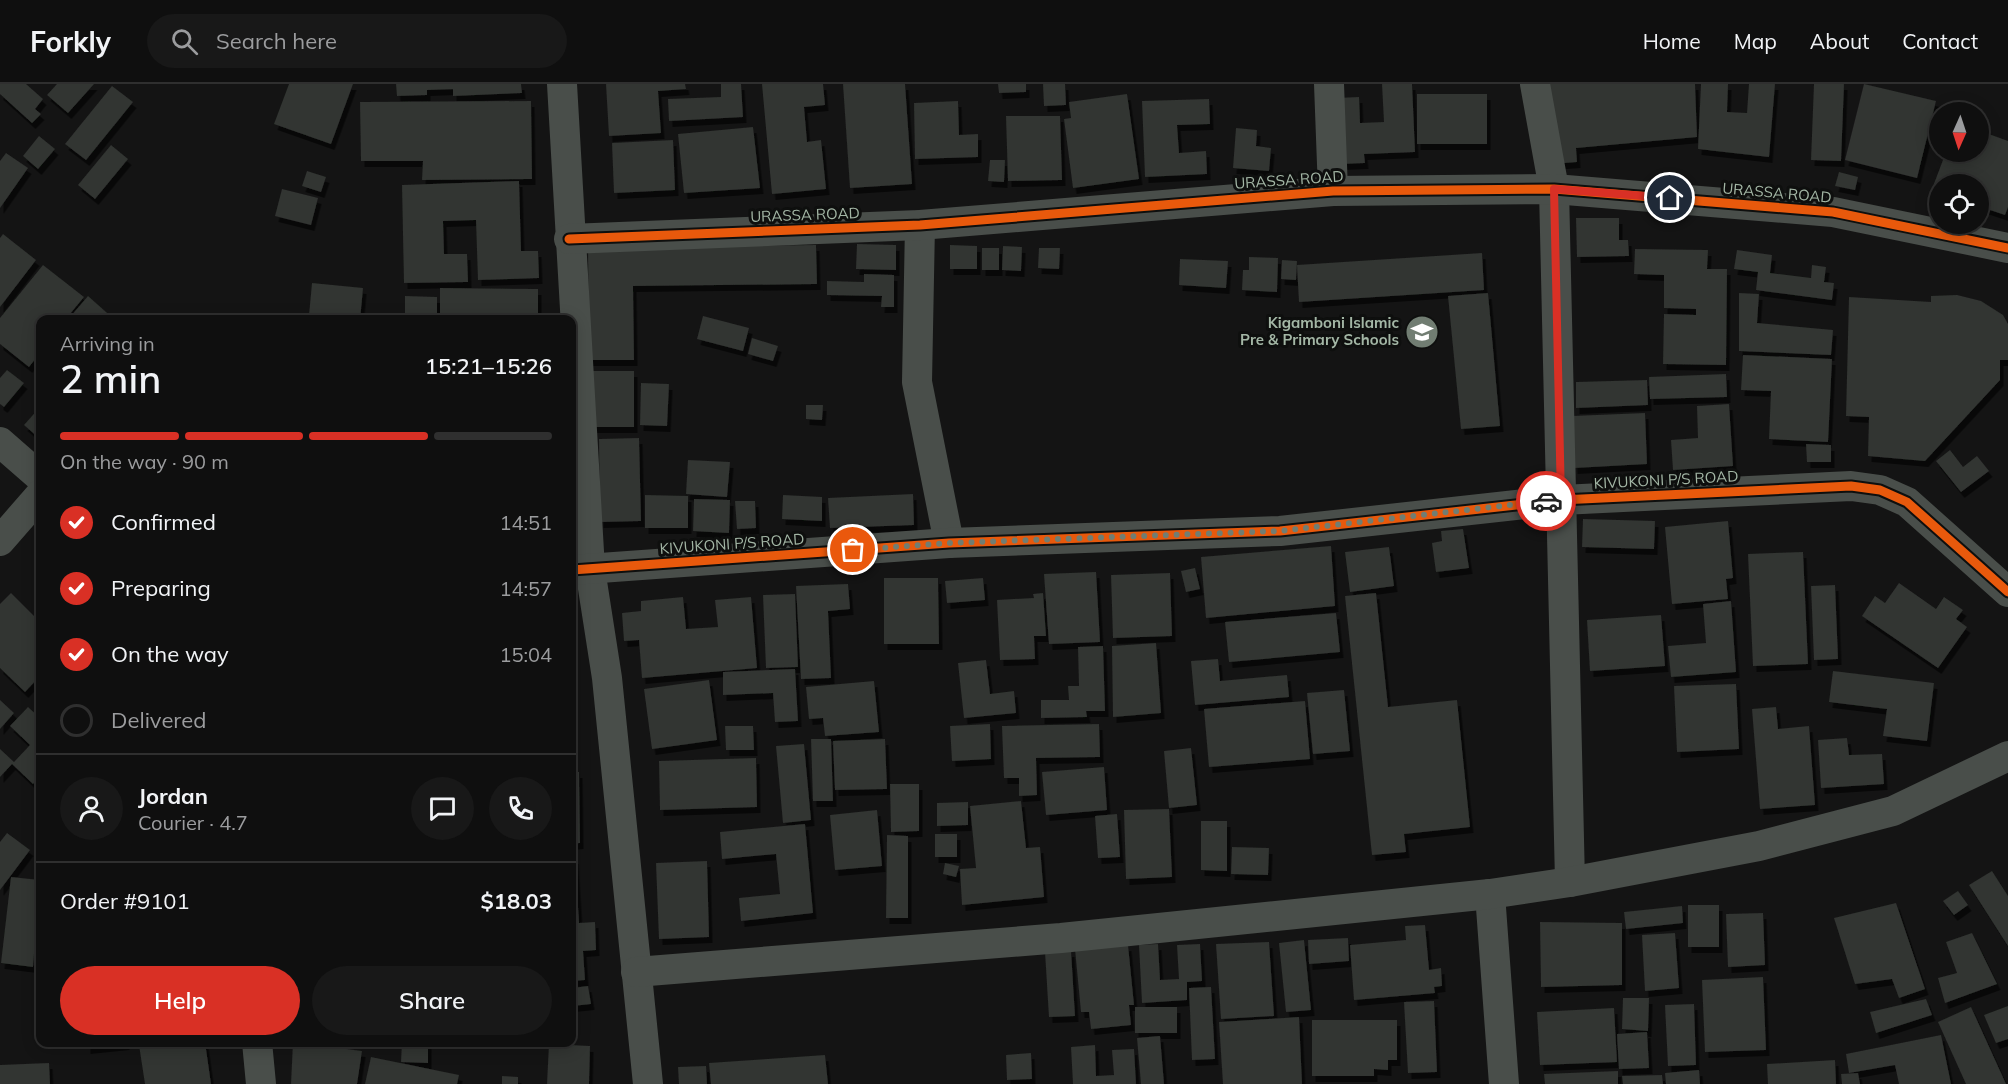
<!DOCTYPE html>
<meta charset="utf-8">
<style>
body{margin:0;font-family:Mulish,sans-serif;background:#181818;color:#f1f3f6;height:100vh;display:flex;flex-direction:column;font-size:22px;white-space:nowrap}
*{box-sizing:border-box;margin:0}
p{font-size:20px;color:#9b9c9e}
.icon{flex:none;width:33px;height:33px;fill:none;stroke:currentColor;stroke-width:2;stroke-linecap:round;stroke-linejoin:round}
.map{position:relative;flex:1;overflow:hidden}
.sheet{position:absolute;left:36px;top:231px;width:540px;height:732px;display:flex;flex-direction:column;background:#0f0f0f;border-radius:12px;box-shadow:0 3px 15px #0003,0 0 0 2px #2f2f2f}
.sheet>*{flex:none}
.needle{width:39px;rotate:183deg}
.fabs{position:absolute;left:1929px;top:18px;display:grid;gap:12px}
.fabs a{display:grid;place-items:center;width:60px;height:60px;border-radius:50%;background:#0f0f0f;box-shadow:0 3px 15px #0003,0 0 0 2px #2f2f2f;font-size:30px}
.pin{position:absolute;display:grid;place-items:center;width:51px;height:51px;color:#fff;margin:-26px;border:3px solid #fff;border-radius:50%;box-shadow:0 2px 6px #0007}
.courier{position:absolute;display:grid;place-items:center;width:60px;height:60px;margin:-30px;border:4px solid #d93025;border-radius:50%;background:#fff;color:#222;box-shadow:0 2px 8px #0007}
.headline em{font-style:normal;font-weight:600}
.headline div{display:flex;flex-direction:column-reverse}
.headline{display:flex;align-items:center;justify-content:space-between;height:102px;padding:0 24px}
h1{font-size:39px;font-weight:600;line-height:45px}
.bar{display:grid;grid-template-columns:repeat(4,1fr);gap:9px 6px;align-content:center;height:72px;padding:0 24px}
.bar i{height:8px;border-radius:4px;background:#2f2f2f}
.bar .active{background:#d93025}
.bar p{grid-column:span 4}
.line{display:flex;align-items:center;gap:15px;padding:0 24px;border-top:2px solid #2f2f2f}
.line div{flex:1}
.round{display:grid;place-items:center;flex:none;width:63px;height:63px;border-radius:32px;background:#181818}
ol{padding:0 24px;list-style:none}
li{display:flex;align-items:center;gap:18px;height:66px}
li p{margin-inline-start:auto}
li .icon{padding:6px;border-radius:50%;background:#d93025;color:#fff;stroke-width:4}
li:last-child{color:#9b9c9e}
li i{width:33px;height:33px;border:3px solid #2f2f2f;border-radius:50%}
.button{display:flex;gap:12px;margin-top:auto;padding:12px 24px}
.button a{flex:1;height:69px;border-radius:36px;background:#d93025;color:#fff;font-size:24px;font-weight:600;line-height:69px;text-align:center}
.button a+a{background:#181818;color:#f1f3f6}
header{display:flex;align-items:center;gap:36px;box-sizing:border-box;height:84px;padding:0 30px;background:#0f0f0f;border-bottom:2px solid #2f2f2f}
header strong{font-size:28px}
nav{display:flex;gap:33px;margin-inline-start:auto;font-size:21px}
.search{width:420px;height:54px;background:#181818;display:flex;align-items:center;gap:15px;box-sizing:border-box;padding:0 21px;border-radius:33px;color:#9b9c9e;font-size:22px}
.map>svg:first-child{display:block}
.building{fill:#313431;filter:url(#shadow)}
.lines{fill:none;stroke-linecap:round;stroke-linejoin:round}
.minor{stroke:#494e4a;stroke-width:30}
.cycleway-casing{stroke:#0e0f0e;stroke-width:13}
.cycleway{stroke:#e8590c;stroke-width:9}
.done{stroke:#717d72;stroke-width:6;stroke-dasharray:0 10.8}
.route{stroke:#d93025;stroke-width:8}
.labels{text-anchor:middle;stroke-width:6;stroke-linejoin:round;paint-order:stroke}
.street-label{font-size:15px;fill:#a3b6a5;stroke:#0e0f0e}
.poi-label{font-size:15px;font-weight:bold;fill:#a3b6a5;stroke:#0e0f0e;text-anchor:end}
</style>
<header>
<strong>Forkly</strong>
<div class="search"><svg class="icon" aria-label="search" viewBox="0 0 24 24"><circle cx="10" cy="10" r="6"/><path d="M15 15l6 6"/></svg>Search here</div>
<nav><a>Home</a><a>Map</a><a>About</a><a>Contact</a></nav>
</header>
<div class="map">
<svg width="2008" height="1000" viewBox="0 0 2008 1000">
<defs>
<filter id="shadow"><feDropShadow dx="3.5" dy="6" stdDeviation="0" flood-color="#0009"/></filter>
</defs>
<rect width="100%" height="100%" fill="#141414"/>
<g class="building">
<polygon points="0,0 26,0 43,15 35,25 41,30 32,39 0,10"/>
<polygon points="57,0 94,0 68,29 47,11"/>
<polygon points="289,0 353,0 331,60 274,40"/>
<polygon points="396,0 521,0 522,9 453,12 453,5 427,6 427,11 397,12"/>
<polygon points="606,0 685,0 686,5 658,7 661,49 609,52"/>
<polygon points="721,0 741,0 743,33 669,37 668,15 721,13"/>
<polygon points="762,0 823,0 825,21 804,23 807,58 821,56 826,105 772,110"/>
<polygon points="843,0 905,0 912,100 850,104"/>
<polygon points="998,0 1026,0 1026,8 999,9"/>
<polygon points="1043,0 1065,0 1066,21 1044,22"/>
<polygon points="1382,0 1412,0 1415,68 1364,70 1365,79 1340,80 1336,14 1359,13 1360,39 1384,38"/>
<polygon points="1545,0 1695,0 1697,53 1576,64 1577,78 1551,80"/>
<polygon points="1701,0 1728,0 1727,28 1747,29 1749,0 1775,0 1769,73 1698,65"/>
<polygon points="1814,0 1844,0 1841,77 1811,76"/>
<polygon points="1864,0 1936,17 1917,94 1845,76"/>
<polygon points="112,2 133,18 86,76 65,60"/>
<polygon points="1127,10 1139,95 1073,104 1064,35 1071,34 1069,18"/>
<rect x="1417" y="10" width="70" height="50"/>
<polygon points="1209,15 1210,40 1177,41 1179,69 1206,67 1207,90 1145,93 1142,17"/>
<polygon points="531,17 532,95 422,96 423,77 361,77 360,18"/>
<polygon points="958,17 959,51 978,50 978,73 915,75 914,19"/>
<polygon points="1006,32 1060,32 1062,96 1008,97"/>
<polygon points="753,43 760,104 684,109 678,50"/>
<polygon points="1236,44 1257,46 1256,62 1271,64 1269,87 1233,84"/>
<polygon points="1978,46 2008,57 2008,123 2005,131 1978,122 1978,100 1940,100 1940,108 1932,105 1946,68 1978,68"/>
<polygon points="39,52 55,65 38,85 23,72"/>
<polygon points="673,56 675,106 614,109 612,59"/>
<polygon points="111,61 128,75 95,115 78,101"/>
<polygon points="6,69 28,84 0,124 0,77"/>
<polygon points="990,76 1005,76 1004,98 988,97"/>
<polygon points="307,87 326,93 321,108 302,102"/>
<polygon points="1839,88 1858,93 1855,106 1835,102"/>
<polygon points="519,97 521,167 538,167 539,194 478,196 476,136 443,137 444,170 467,170 468,198 404,199 402,101"/>
<polygon points="282,105 318,114 311,141 275,132"/>
<polygon points="1576,134 1619,134 1619,156 1628,156 1629,172 1577,173"/>
<polygon points="3,150 36,176 0,223 0,154"/>
<polygon points="857,160 896,161 896,186 856,185"/>
<polygon points="816,161 817,200 633,202 634,276 589,276 588,164"/>
<polygon points="950,161 977,162 977,185 950,185"/>
<polygon points="1003,162 1022,163 1021,187 1002,186"/>
<rect x="982" y="164" width="17" height="22"/>
<polygon points="1039,164 1060,164 1059,185 1038,184"/>
<polygon points="1635,165 1708,166 1707,185 1727,185 1726,281 1663,280 1664,230 1696,231 1696,225 1664,224 1664,191 1634,190"/>
<polygon points="1737,166 1772,171 1770,189 1811,194 1812,181 1826,183 1824,198 1834,199 1832,216 1756,206 1758,188 1734,185"/>
<polygon points="1482,169 1484,206 1299,218 1297,181"/>
<polygon points="1249,173 1278,174 1277,208 1242,206 1243,186 1249,186"/>
<polygon points="1180,175 1228,177 1226,204 1179,201"/>
<polygon points="1282,176 1297,177 1296,196 1281,195"/>
<polygon points="43,181 84,213 65,236 40,236 40,269 29,283 0,260 0,234"/>
<polygon points="864,190 894,191 894,223 881,223 882,212 827,211 827,197 864,198"/>
<polygon points="312,199 363,204 360,236 309,231"/>
<polygon points="440,204 538,205 538,236 440,236"/>
<polygon points="1488,209 1500,342 1461,345 1448,212"/>
<polygon points="1739,209 1759,210 1757,239 1833,246 1831,271 1739,267"/>
<polygon points="1957,211 1981,217 2003,231 2008,240 2008,276 2000,276 2000,296 1925,377 1868,372 1869,333 1846,332 1849,213 1931,218 1931,212"/>
<polygon points="88,212 115,236 72,236 70,233"/>
<polygon points="405,212 437,213 437,236 405,236"/>
<polygon points="703,232 749,244 743,267 697,255"/>
<polygon points="752,254 778,262 773,277 748,270"/>
<polygon points="1743,271 1832,275 1828,358 1769,355 1771,307 1741,306"/>
<polygon points="7,286 24,299 4,323 0,320 0,294"/>
<rect x="591" y="287" width="43" height="56"/>
<polygon points="1726,290 1727,313 1650,315 1649,293"/>
<polygon points="1647,296 1648,321 1576,324 1576,298"/>
<polygon points="641,299 669,300 667,342 640,341"/>
<polygon points="1729,320 1733,382 1673,386 1671,356 1698,354 1697,322"/>
<polygon points="806,321 823,321 822,336 806,335"/>
<polygon points="40,323 40,355 24,341"/>
<polygon points="1645,329 1647,380 1574,384 1572,332"/>
<polygon points="639,354 641,437 600,438 599,355"/>
<polygon points="1806,360 1831,361 1831,378 1807,378"/>
<polygon points="1950,366 1963,383 1977,372 1989,387 1961,408 1936,377"/>
<polygon points="688,376 730,378 727,413 686,410"/>
<polygon points="913,410 914,441 830,444 828,414"/>
<polygon points="645,411 688,412 688,444 645,444"/>
<polygon points="783,411 822,413 822,437 782,435"/>
<polygon points="694,415 730,416 729,449 693,447"/>
<polygon points="735,417 755,417 756,444 737,445"/>
<polygon points="1583,435 1655,437 1654,465 1582,463"/>
<polygon points="1728,437 1733,494 1726,495 1728,515 1672,520 1665,443"/>
<polygon points="1463,445 1469,484 1436,488 1432,459 1442,457 1441,447"/>
<polygon points="1331,462 1335,522 1206,534 1201,473"/>
<polygon points="1389,463 1394,502 1350,508 1345,468"/>
<polygon points="1803,468 1808,580 1753,582 1748,470"/>
<polygon points="1195,484 1200,505 1186,508 1181,487"/>
<polygon points="1096,488 1100,558 1049,560 1044,490"/>
<polygon points="1170,489 1172,552 1113,554 1111,491"/>
<polygon points="884,494 938,494 939,560 884,560"/>
<polygon points="983,494 985,516 947,519 945,497"/>
<polygon points="1899,499 1936,525 1944,513 1963,526 1956,535 1967,543 1938,584 1862,532 1875,512 1885,519"/>
<polygon points="848,500 850,525 828,527 831,594 801,595 796,502"/>
<polygon points="1835,501 1838,575 1814,576 1811,502"/>
<polygon points="11,509 40,538 40,592 25,608 0,584 0,520"/>
<polygon points="1043,509 1046,552 1034,552 1035,575 1000,576 997,516 1034,514 1033,510"/>
<polygon points="1376,509 1388,623 1457,616 1470,743 1404,750 1406,768 1372,771 1345,512"/>
<polygon points="795,510 798,583 766,584 763,511"/>
<polygon points="683,513 686,545 718,543 715,516 751,513 757,584 642,594 639,556 624,557 622,529 641,527 641,517"/>
<polygon points="1731,517 1736,588 1671,593 1668,562 1706,559 1703,520"/>
<polygon points="1336,529 1340,568 1229,578 1225,538"/>
<polygon points="1661,531 1665,582 1590,587 1587,536"/>
<polygon points="1156,559 1161,629 1113,633 1112,562"/>
<polygon points="1103,562 1105,627 1086,627 1087,633 1041,634 1041,616 1069,616 1068,602 1079,602 1078,563"/>
<polygon points="1218,575 1220,597 1287,591 1289,613 1195,621 1191,577"/>
<polygon points="986,576 990,610 1014,607 1016,629 964,634 958,579"/>
<polygon points="795,585 798,637 775,638 773,609 723,611 723,588"/>
<polygon points="1833,587 1934,599 1927,657 1883,652 1887,625 1829,618"/>
<polygon points="709,596 717,656 652,665 644,605"/>
<polygon points="874,597 879,648 825,652 823,634 809,635 806,603"/>
<polygon points="1736,600 1739,665 1677,668 1674,602"/>
<polygon points="1344,606 1350,667 1313,670 1307,609"/>
<polygon points="0,616 14,629 0,645"/>
<polygon points="1305,617 1310,675 1209,683 1204,625"/>
<polygon points="28,623 40,634 40,692 33,700 12,680 0,693 0,665 14,678 30,661 10,642"/>
<polygon points="1776,623 1778,645 1809,642 1815,721 1760,725 1752,625"/>
<polygon points="990,640 991,675 952,677 950,642"/>
<polygon points="1099,640 1100,673 1036,674 1037,711 1019,712 1019,694 1004,694 1002,642"/>
<polygon points="725,642 753,642 754,666 726,666"/>
<polygon points="1847,654 1849,671 1882,670 1884,700 1821,704 1818,656"/>
<polygon points="811,655 831,655 833,717 813,717"/>
<polygon points="885,655 887,705 835,706 833,657"/>
<polygon points="804,660 811,736 783,739 776,662"/>
<polygon points="1191,664 1197,721 1169,724 1164,667"/>
<polygon points="756,674 757,723 660,726 659,677"/>
<polygon points="1104,683 1107,726 1046,731 1042,688"/>
<polygon points="572,688 579,688 580,759 572,760"/>
<polygon points="890,700 919,700 919,747 891,748"/>
<polygon points="1021,717 1026,764 1040,763 1044,813 962,821 960,785 976,784 970,722"/>
<polygon points="968,718 968,741 937,742 937,719"/>
<polygon points="1169,725 1172,793 1126,795 1124,726"/>
<polygon points="877,726 882,782 835,786 830,731"/>
<polygon points="1117,730 1120,773 1098,774 1095,732"/>
<polygon points="1201,737 1227,737 1227,787 1201,786"/>
<polygon points="805,740 813,829 741,837 739,814 780,810 776,770 722,775 720,748"/>
<polygon points="7,749 30,766 0,806 0,758"/>
<rect x="935" y="750" width="22" height="23"/>
<polygon points="887,751 908,752 908,834 886,834"/>
<polygon points="1232,763 1269,764 1268,791 1231,790"/>
<polygon points="572,774 575,774 579,839 595,838 596,866 583,867 585,896 572,897"/>
<polygon points="707,777 709,853 659,855 656,779"/>
<polygon points="945,779 959,782 956,793 943,790"/>
<polygon points="1992,787 2008,812 2008,862 1969,801"/>
<polygon points="11,793 40,796 33,883 1,879"/>
<polygon points="1958,807 1968,821 1954,831 1943,817"/>
<polygon points="1896,819 1925,905 1899,914 1892,895 1855,900 1834,834"/>
<rect x="1688" y="821" width="31" height="42"/>
<polygon points="1682,822 1683,839 1626,845 1624,828"/>
<polygon points="1763,829 1765,881 1728,883 1726,830"/>
<polygon points="1540,838 1622,839 1622,901 1541,903"/>
<polygon points="1425,841 1429,886 1441,884 1442,902 1434,903 1435,909 1354,916 1350,861 1406,856 1405,842"/>
<polygon points="1675,849 1679,904 1645,907 1642,851"/>
<polygon points="1972,849 1997,900 1945,919 1938,894 1957,889 1946,858"/>
<polygon points="1348,854 1349,877 1309,880 1308,856"/>
<polygon points="1304,856 1311,926 1286,928 1279,859"/>
<polygon points="1269,858 1274,932 1221,935 1216,860"/>
<polygon points="1158,860 1160,896 1179,895 1177,861 1200,860 1202,897 1187,898 1187,916 1142,919 1139,861"/>
<polygon points="1128,861 1134,921 1129,921 1131,941 1091,945 1089,928 1081,928 1075,865"/>
<polygon points="1071,867 1075,932 1049,933 1045,868"/>
<polygon points="1763,893 1766,966 1705,968 1702,896"/>
<polygon points="588,902 591,920 572,922 572,904"/>
<polygon points="1211,903 1215,975 1192,976 1189,904"/>
<polygon points="1623,914 1649,914 1648,947 1622,945"/>
<polygon points="1926,915 1932,931 1876,949 1870,928"/>
<polygon points="1434,917 1437,988 1408,989 1404,918"/>
<polygon points="1694,920 1696,981 1668,982 1665,921"/>
<polygon points="2008,922 2008,955 1996,959 1984,931"/>
<rect x="1135" y="923" width="42" height="26"/>
<polygon points="1971,923 2006,1000 1966,1000 1938,938"/>
<polygon points="1614,924 1617,978 1540,981 1537,928"/>
<polygon points="1299,933 1302,1000 1223,1000 1219,938"/>
<polygon points="1312,936 1397,936 1397,976 1388,976 1388,986 1374,985 1374,992 1312,992"/>
<polygon points="1647,948 1649,984 1619,985 1617,950"/>
<polygon points="1941,951 1951,1000 1899,1000 1895,981 1849,989 1846,970"/>
<polygon points="1160,952 1164,1000 1141,1000 1137,954"/>
<polygon points="87,958 126,958 126,960 87,964"/>
<polygon points="156,958 205,958 211,1000 145,1000 139,961"/>
<polygon points="293,958 362,967 357,1000 291,1000"/>
<polygon points="402,958 428,958 428,979 401,978"/>
<polygon points="549,960 590,962 589,1000 547,1000"/>
<polygon points="1095,961 1096,992 1114,991 1112,966 1134,965 1136,1000 1073,1000 1071,963"/>
<polygon points="1031,969 1032,995 1007,996 1006,971"/>
<polygon points="825,971 828,1000 711,1000 709,979"/>
<polygon points="371,973 459,991 457,1000 365,1000"/>
<polygon points="1835,976 1836,1000 1768,1000 1767,980"/>
<polygon points="49,979 50,1000 0,1000 0,981"/>
<polygon points="706,982 707,1000 679,1000 678,983"/>
<polygon points="1699,986 1700,1000 1666,1000 1665,989"/>
<polygon points="1618,987 1618,1000 1545,1000 1544,990"/>
<polygon points="1858,989 1860,1000 1842,1000 1841,990"/>
<polygon points="1662,991 1663,1000 1623,1000 1622,992"/>
<polygon points="502,992 518,993 518,1000 502,1000"/>
</g>
<g class="lines">
<g class="minor">
<polyline points="562,0 590,485 607,594 648,1000"/>
<polyline points="1329,0 1333,107"/>
<polyline points="1535,0 1554,105 1570,798"/>
<polyline points="920,141 917,298 949,459"/>
<polyline points="569,155 920,141 1333,107 1554,105 1833,128 2008,164"/>
<polyline points="0,358 40,393"/>
<polyline points="0,457 40,411"/>
<polyline points="572,486 949,459 1280,447 1561,416 1851,402 1880,406 1907,418 2008,508"/>
<polyline points="1490,810 1504,1000"/>
<polyline points="636,888 1061,854 1490,810 1570,798 1759,762 1893,727 2008,672"/>
<polyline points="257,958 261,1000"/>
</g>
<g class="cycleway-casing">
<g id="cycleway">
<polyline points="569,155 920,141 1333,107 1554,105 1833,128 2008,164"/>
<polyline points="572,486 949,459 1280,447 1561,416 1851,402 1880,406 1907,418 2008,508"/>
</g>
</g>
<use href="#cycleway" class="cycleway"/>
</g>
<g class="lines">
<polyline class="done" points="853,466 949,459 1280,447 1546,417"/>
<polyline class="route" points="1546,417 1561,416 1554,105 1670,114"/>
</g>
<defs>
<g id="school-disc" transform="scale(1.725)"><circle r="9.5" fill="#717d72" stroke="#0e0f0e"/><path d="M0-5L7-2L0 1L-7-2ZM-4 1L0 2.5L4 1V4Q0 6-4 4Z" fill="#fff"/></g>
</defs>
<g fill-rule="evenodd">
<use href="#school-disc" x="1422" y="248"/>
</g>
<g class="labels">
<g class="street-label">
<text transform="translate(1289 96) rotate(-4)" y="5">URASSA ROAD</text>
<text transform="translate(1777 109) rotate(5)" y="5">URASSA ROAD</text>
<text transform="translate(805 131) rotate(-2)" y="5">URASSA ROAD</text>
<text transform="translate(1666 396) rotate(-3)" y="5">KIVUKONI P/S ROAD</text>
<text transform="translate(732 460) rotate(-4)" y="5">KIVUKONI P/S ROAD</text>
</g>
<g class="poi-label">
<text x="1399" y="244">Kigamboni Islamic<tspan x="1399" dy="17">Pre &amp; Primary Schools</tspan></text>
</g>
</g>
</svg>
<div class="fabs">
<a><svg class="needle" viewBox="-14 -14 28 28"><path d="M0-13l5 13h-10z" fill="#e53935"/><path d="M0 13l5-13h-10z" fill="#9b9c9e"/></svg></a>
<a><svg class="icon" aria-label="locate" viewBox="0 0 24 24"><circle cx="12" cy="12" r="6"/><path d="M12 2v4M12 18v4M2 12h4M18 12h4"/></svg></a>
</div>
<div class="pin" style="left:853px;top:466px;background:#ea580c"><svg class="icon" aria-label="bag" viewBox="0 0 24 24"><path d="M5 8h14l-1 12H6zM9 8a3 3 0 0 1 6 0"/></svg></div>
<div class="pin" style="left:1670px;top:114px;background:#1f2937"><svg class="icon" aria-label="home" viewBox="0 0 24 24"><path d="M3 11l9-7 9 7M6 9v11h12V9"/></svg></div>
<div class="courier" style="left:1546px;top:417px"><svg class="icon" aria-label="car" viewBox="0 0 24 24"><path d="M5 17H2v-5l4-1 3-4h7l3 4 3 1v5h-3M9 17h6M6 11h13"/><circle cx="7" cy="17" r="2"/><circle cx="17" cy="17" r="2"/></svg></div>
<section class="sheet">
<div class="headline"><div><h1>2 min</h1><p>Arriving in</p></div><em>15:21–15:26</em></div>
<div class="bar"><i class="active"></i><i class="active"></i><i class="active"></i><i></i><p>On the way · 90 m</p></div>
<ol>
<li><svg class="icon" aria-label="check" viewBox="0 0 24 24"><path d="M5 12l5 5 9-10"/></svg>Confirmed<p>14:51</p></li>
<li><svg class="icon" aria-label="check" viewBox="0 0 24 24"><path d="M5 12l5 5 9-10"/></svg>Preparing<p>14:57</p></li>
<li><svg class="icon" aria-label="check" viewBox="0 0 24 24"><path d="M5 12l5 5 9-10"/></svg>On the way<p>15:04</p></li>
<li><i></i>Delivered</li>
</ol>
<div class="line" style="height:108px"><a class="round"><svg class="icon" aria-label="person" viewBox="0 0 24 24"><circle cx="12" cy="8" r="4"/><path d="M4 21q1-7 8-7t8 7"/></svg></a><div><b>Jordan</b><p>Courier · 4.7</p></div><a class="round"><svg class="icon" aria-label="chat" viewBox="0 0 24 24"><path d="M4 5h16v11H9l-5 4z"/></svg></a><a class="round"><svg class="icon" aria-label="phone" viewBox="0 0 24 24"><path d="M5 4h4l2 5-3 2q2 4 5 5l2-3 5 2v4C11 20 4 13 5 4z"/></svg></a></div>
<div class="line" style="height:78px"><div>Order #9101</div><b>$18.03</b></div>
<div class="button"><a>Help</a><a>Share</a></div>
</section>
</div>
